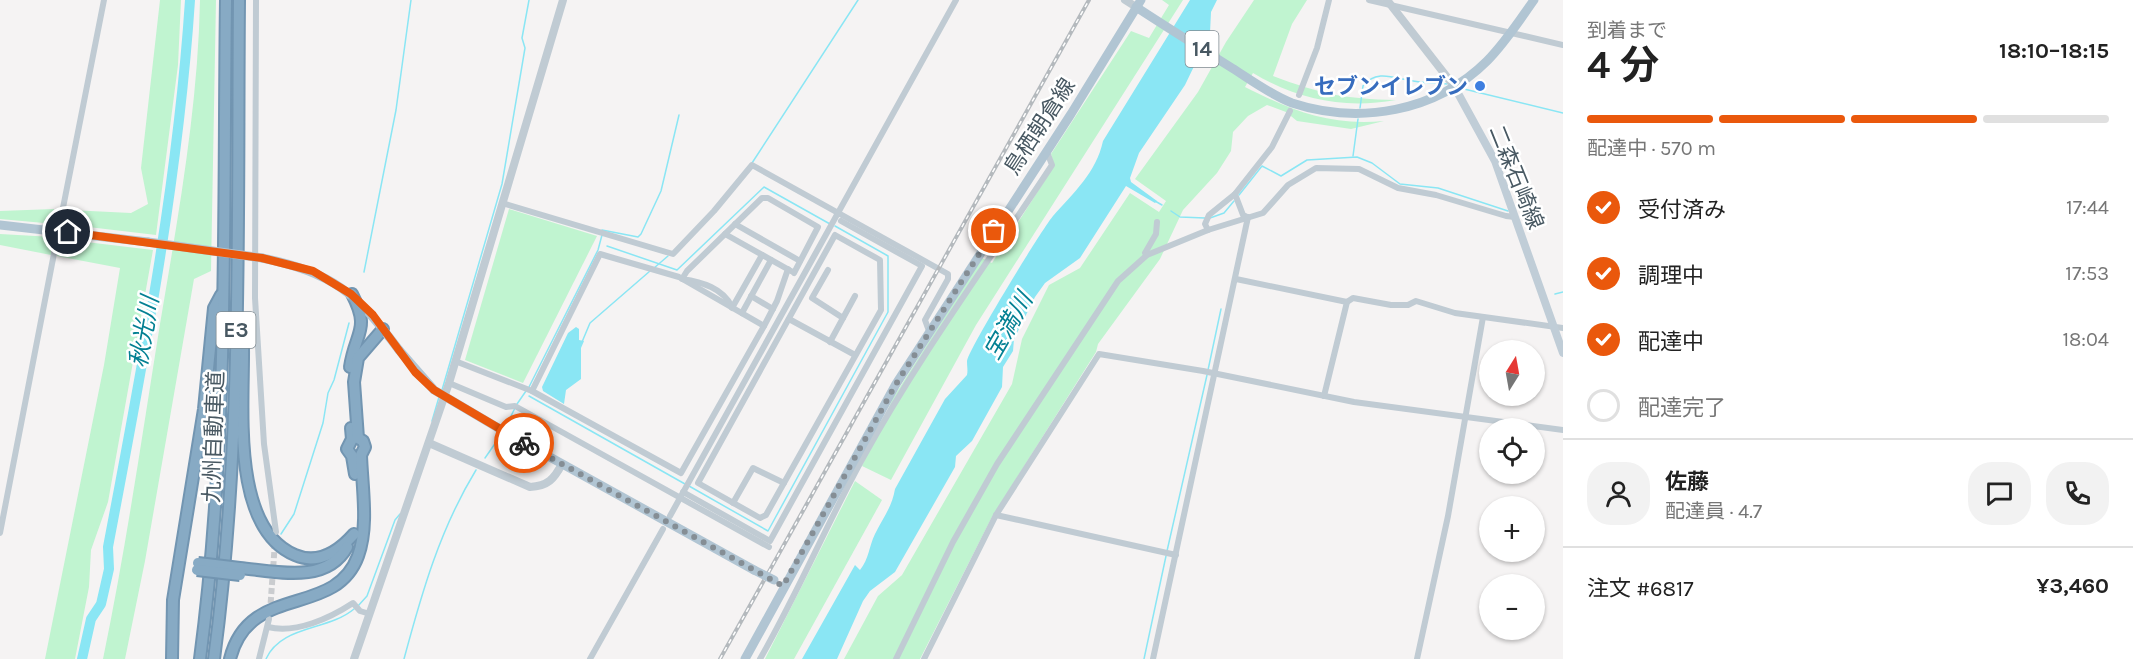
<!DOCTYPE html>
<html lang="ja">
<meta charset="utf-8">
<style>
body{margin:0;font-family:Karla,"Noto Sans JP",sans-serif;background:#f2f2f2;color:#222;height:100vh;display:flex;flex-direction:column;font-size:22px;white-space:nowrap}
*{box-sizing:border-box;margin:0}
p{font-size:20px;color:#767676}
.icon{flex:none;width:33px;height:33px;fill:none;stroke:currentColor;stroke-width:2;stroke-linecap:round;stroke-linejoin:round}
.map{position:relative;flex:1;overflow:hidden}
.details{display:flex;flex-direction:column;background:#fff;width:570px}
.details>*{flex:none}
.needle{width:39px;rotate:11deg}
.tools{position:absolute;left:1479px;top:340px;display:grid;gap:12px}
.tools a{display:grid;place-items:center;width:66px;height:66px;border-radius:50%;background:#fff;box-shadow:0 2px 4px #0004;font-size:30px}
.pin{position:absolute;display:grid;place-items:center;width:51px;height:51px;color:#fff;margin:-26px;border:3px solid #fff;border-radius:50%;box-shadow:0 2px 6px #0007}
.courier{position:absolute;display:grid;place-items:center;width:60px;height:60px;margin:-30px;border:4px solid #ea580c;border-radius:50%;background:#fff;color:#222;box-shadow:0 2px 8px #0007}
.head em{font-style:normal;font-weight:700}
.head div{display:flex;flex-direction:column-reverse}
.head{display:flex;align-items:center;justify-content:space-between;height:102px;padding:0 24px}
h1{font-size:39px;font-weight:700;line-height:45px}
.bar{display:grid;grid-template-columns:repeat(4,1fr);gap:9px 6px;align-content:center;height:72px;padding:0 24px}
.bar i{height:8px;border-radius:4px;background:#e0e0e0}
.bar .on{background:#ea580c}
.bar p{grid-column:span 4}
.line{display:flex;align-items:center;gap:15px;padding:0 24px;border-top:2px solid #e0e0e0}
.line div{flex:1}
.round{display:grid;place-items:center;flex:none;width:63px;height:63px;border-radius:24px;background:#f2f2f2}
ol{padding:0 24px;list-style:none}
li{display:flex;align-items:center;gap:18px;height:66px}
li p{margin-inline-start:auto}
li .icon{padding:6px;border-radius:50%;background:#ea580c;color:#fff;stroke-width:4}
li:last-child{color:#767676}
li i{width:33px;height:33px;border:3px solid #e0e0e0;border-radius:50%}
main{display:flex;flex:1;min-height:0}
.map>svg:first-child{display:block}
.green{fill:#c0f4d0}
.water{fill:#8ae6f4}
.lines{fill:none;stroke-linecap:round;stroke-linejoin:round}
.stream{stroke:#8ae6f4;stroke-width:1.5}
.river{stroke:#8ae6f4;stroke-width:10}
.minor-tunnel{stroke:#cacccf;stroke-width:6;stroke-dasharray:6 3;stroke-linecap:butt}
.motorway-casing{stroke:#7295b1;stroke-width:14}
.minor{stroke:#c0cbd3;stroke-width:6}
.tertiary{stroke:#c0cbd3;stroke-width:8}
.secondary{stroke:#c0cdd7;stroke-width:8}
.primary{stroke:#b1c5d3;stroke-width:9}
.motorway{stroke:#87aac4;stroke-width:10}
.rail-casing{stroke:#b4b9bd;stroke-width:4}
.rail{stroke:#fff;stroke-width:1.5;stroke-dasharray:4.5;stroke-linecap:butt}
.motorway-bridge-casing{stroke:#7295b1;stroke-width:14;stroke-linecap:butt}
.primary-bridge{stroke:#b1c5d3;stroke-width:9}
.motorway-bridge{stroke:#87aac4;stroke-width:10}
.done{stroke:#858e95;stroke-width:6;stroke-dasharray:0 10.8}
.route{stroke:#ea580c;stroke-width:8}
.shop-dot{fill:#3f7fe0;stroke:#fff;stroke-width:2}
.labels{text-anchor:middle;stroke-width:5;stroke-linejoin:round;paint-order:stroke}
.shield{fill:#fff;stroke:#7f8a91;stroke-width:1.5}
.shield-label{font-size:21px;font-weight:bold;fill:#485862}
.shop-label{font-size:22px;font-weight:bold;fill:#366cbe;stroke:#fff;text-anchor:end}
.street-label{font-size:22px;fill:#485862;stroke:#fff}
.water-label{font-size:24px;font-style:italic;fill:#048093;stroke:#fff}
</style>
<main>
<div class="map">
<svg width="1563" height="659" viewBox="0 0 1563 659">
<rect width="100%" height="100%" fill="#f5f3f3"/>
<g class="green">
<polygon points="160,0 181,0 178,65 156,235 63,224 70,210 131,213 148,204 141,168"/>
<path d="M 200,0 L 216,0 L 211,271 L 194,279 L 145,561 L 125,659 L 103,659 C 126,548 142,436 160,324 C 178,217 198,108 200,0 Z"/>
<polygon points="1162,0 1183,0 976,325 891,480 862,466 893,398 982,258 992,263 1054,166 1051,154 1131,31 1149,38 1169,5"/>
<path d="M 1254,0 L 1307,0 L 1292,24 L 1273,76 C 1321,94 1345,99 1396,100 C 1344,109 1298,100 1253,73 L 1245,87 C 1293,111 1329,126 1384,121 L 1351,129 L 1297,121 L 1286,112 L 1267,105 L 1248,116 L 1233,132 L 1231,151 L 1217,173 L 1183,210 L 1160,259 L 1098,344 L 1096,352 L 992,517 L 920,659 L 844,659 L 878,596 L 902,575 L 1012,384 L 1022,339 L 1049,285 L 1080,268 L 1130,193 L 1159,212 L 1166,201 L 1135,179 L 1198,92 L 1226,42 Z"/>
<polygon points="54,209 55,224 0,219 0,211"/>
<polygon points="509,209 597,236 523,383 465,360"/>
<polygon points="0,234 53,237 51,255 0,245"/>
<polygon points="61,239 153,250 108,502 91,550 89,587 75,659 45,659 104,365 120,268 57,256"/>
<polygon points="855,481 882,500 794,659 765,659"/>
</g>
<g class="water">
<path d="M 1190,0 L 1217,0 L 1211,12 L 1210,33 L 1185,85 L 1139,153 L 1130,178 L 1131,182 L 1157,201 L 1155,203 L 1126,186 L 1080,258 L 1045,283 L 1035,297 L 1014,339 L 1013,351 L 1003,367 L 1002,387 L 972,441 L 956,456 L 955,467 L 895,572 L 870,591 L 863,601 L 837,659 L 802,659 L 855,565 L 860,570 C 869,559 869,546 875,534 C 883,518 892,507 895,489 L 945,399 L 967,375 C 968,370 967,367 967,361 C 968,350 1042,229 1053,216 C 1074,192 1096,173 1103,141 Z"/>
<polygon points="576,327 579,329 579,340 584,341 581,348 581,379 566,390 564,404 543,391 542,387 568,333"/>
</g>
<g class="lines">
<g class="stream">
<polyline points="1460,88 1563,113"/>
<path d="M 1360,108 L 1363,86 C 1375,70 1392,77 1408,80 C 1420,83 1434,83 1447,84"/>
<polyline points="1353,156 1358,119"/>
<polyline points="752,163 858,0"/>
<polyline points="1239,195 1262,166 1281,176 1307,160 1357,157 1372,163 1400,184 1438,188 1508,211"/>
<polyline points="1155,201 1162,205"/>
<polyline points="1171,211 1180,217 1205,218"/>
<polyline points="1210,218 1224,213 1234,201"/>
<polyline points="602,230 638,237 641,234 661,191 679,115"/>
<polyline points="607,246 677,270 764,187 830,224"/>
<polyline points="654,268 668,256"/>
<polyline points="364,272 396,110 411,0"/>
<polyline points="1555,294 1563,292"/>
<polyline points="582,342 590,323 650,271"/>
<polyline points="1208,370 1221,309"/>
<polyline points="529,387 598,250 602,235"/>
<polyline points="442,390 502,184 525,48 522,38 529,0"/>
<polyline points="529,396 685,484"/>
<polyline points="517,404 526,391"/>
<polyline points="432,421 439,397"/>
<polyline points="505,428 515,408"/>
<polyline points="485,458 501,435"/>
<polyline points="689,486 768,531 888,312 888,256 835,226"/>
<polyline points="281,534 294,514 323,423 328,393 334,380 349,323"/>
<polyline points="1167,551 1207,375"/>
<polyline points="358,606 367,596 395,520 400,514"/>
<path d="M 266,659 C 281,625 328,631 354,609"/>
<path d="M 404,659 C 422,592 440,529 476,470"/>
<polyline points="1144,659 1166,556"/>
</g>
<path class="river" d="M 82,659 L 91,619 L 101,604 L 109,569 L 108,547 C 142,367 178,184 190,0"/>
<polyline class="minor-tunnel" points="270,612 275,542"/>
<g class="motorway-casing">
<g id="motorway">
<path d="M 243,345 C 244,404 230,528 295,555 C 318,565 339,551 354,534"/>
<path d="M 350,367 C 355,332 371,330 352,294"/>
<polyline points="351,428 352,439 347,449 352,456 355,474"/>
<path d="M 240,568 C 275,571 326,585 347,547"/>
<polyline points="172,659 173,600 204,409 214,308 221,295"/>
<path d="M 200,659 C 229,441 223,220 226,0"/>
<path d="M 214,659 C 243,441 237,220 239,0"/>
<path d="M 230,659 C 249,582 335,619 358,556 C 369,526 362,487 361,455 L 365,447 L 363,441 L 358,438 L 354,382 L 358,358 L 383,329"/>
</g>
</g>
<g class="minor">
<polyline points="256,0 255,298 264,444 276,532"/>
<polyline points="1369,0 1563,45"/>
<polyline points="1299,95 1317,48 1329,0"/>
<polyline points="502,203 673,254 714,211 752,165 948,274 948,279 925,320 929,331"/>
<polyline points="1247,217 1243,215 1235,194 1272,147 1290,111"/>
<polyline points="60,223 104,0"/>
<polyline points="735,224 800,261"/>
<polyline points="1208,230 1205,224 1209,215 1235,194"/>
<polyline points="725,234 791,271"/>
<polygon points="835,235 880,260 881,310 766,515 760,518 698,483"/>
<polyline points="1147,255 1145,253 1156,234 1157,222"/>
<polyline points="828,270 812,298 843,318"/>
<polyline points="1236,279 1347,302 1353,298 1391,305 1408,305 1416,301 1455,313 1563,328"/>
<polyline points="751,296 773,309"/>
<path d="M 732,307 C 723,288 702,282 682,279 L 687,271 L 762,198 L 768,198 L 818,227 L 794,273"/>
<polyline points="732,308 762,255"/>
<polyline points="742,313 771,260"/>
<polyline points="789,319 855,355"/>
<polyline points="830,342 855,296"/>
<polyline points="455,361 532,391 681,473 764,326 777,301 788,269"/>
<polyline points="449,383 506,407 515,406 769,547"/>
<polyline points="532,391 600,254 679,277 764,326"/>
<polyline points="1324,396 1347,302"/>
<polyline points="683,492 770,541 922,266 841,221"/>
<polyline points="733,503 753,468 784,483"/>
<polyline points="996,515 1176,555"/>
<polyline points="670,516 956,0"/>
<polyline points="0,533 57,238"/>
<path d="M 268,627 C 296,634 330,618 353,603 L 360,611 L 370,614"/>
<polyline points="259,659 269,619"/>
<polyline points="590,659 663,529"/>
<path d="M 760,659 C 798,593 827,523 864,456 C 920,355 989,261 1052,165 L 1047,152"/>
<polyline points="896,659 953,542 997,464 1118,281 1147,255 1208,230 1263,213 1288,185 1316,168 1359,169 1398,188 1436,195 1506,216 1515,217"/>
<polyline points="924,659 996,515 1099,354 1203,371 1354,402 1563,430"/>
<polyline points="1153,659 1248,217"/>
<polyline points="1417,659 1448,516 1483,317"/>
</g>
<g class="tertiary">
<polyline points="1125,0 1136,7"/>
<polyline points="1387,0 1454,86"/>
<path d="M 429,443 L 530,487 C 548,486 554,479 562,464"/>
<polyline points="354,659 449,383 563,0"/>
</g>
<polyline class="secondary" points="1454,86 1495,161 1563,353"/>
<g class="primary">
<path d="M 1136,7 C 1168,28 1200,48 1232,68 C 1251,80 1271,95 1292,103 C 1359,125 1436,112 1487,61 C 1505,43 1519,21 1534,0"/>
<polyline points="0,225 148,242"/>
<path d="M 262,258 C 333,272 356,293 399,350"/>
<polyline points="510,435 754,570"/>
<polyline points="745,659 896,384 1071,114 1141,0"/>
</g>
<use href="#motorway" class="motorway"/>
<g class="rail-casing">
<polyline id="rail" points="720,659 1089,0"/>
</g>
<use href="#rail" class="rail"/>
<g class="motorway-bridge-casing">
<g id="motorway-bridge">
<polyline points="198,563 240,568"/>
<polyline points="197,570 240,575"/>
</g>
</g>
<g class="primary-bridge">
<polyline points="148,242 262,258"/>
<polyline points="399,350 434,390 510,435"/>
<polyline points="754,570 774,580"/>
</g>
<use href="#motorway-bridge" class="motorway-bridge"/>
</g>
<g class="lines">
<polyline class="done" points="524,443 783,586 896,384 994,231"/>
<polyline class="route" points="68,232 262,258 313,271 351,294 373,315 415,372 434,390 524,443"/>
</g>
<circle class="shop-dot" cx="1480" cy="86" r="6"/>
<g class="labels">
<g class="shield">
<rect x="1185.5" y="31" width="33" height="36" rx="4.5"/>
<rect x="216.5" y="312" width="39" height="36" rx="4.5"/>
</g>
<g class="shield-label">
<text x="1202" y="56">14</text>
<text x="236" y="337">E3</text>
</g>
<g class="shop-label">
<text x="1468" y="94">セブンイレブン</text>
</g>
<g class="street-label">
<text transform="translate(1039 126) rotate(-57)" y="8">鳥栖朝倉線</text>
<text transform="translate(1517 177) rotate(68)" y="8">二森石崎線</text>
<text transform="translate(213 437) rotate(-88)" y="8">九州自動車道</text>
</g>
<g class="water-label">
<text transform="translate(1008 326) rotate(-60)" y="8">宝満川</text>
<text transform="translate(144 332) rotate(-80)" y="8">秋光川</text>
</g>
</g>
</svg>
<div class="tools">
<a><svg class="needle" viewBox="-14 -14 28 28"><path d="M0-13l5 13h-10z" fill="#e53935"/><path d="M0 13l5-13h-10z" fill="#767676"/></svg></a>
<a><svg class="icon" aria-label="locate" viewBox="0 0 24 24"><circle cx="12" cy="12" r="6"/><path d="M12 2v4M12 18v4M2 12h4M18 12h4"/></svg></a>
<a>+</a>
<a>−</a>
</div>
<div class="pin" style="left:994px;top:231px;background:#ea580c"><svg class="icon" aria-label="bag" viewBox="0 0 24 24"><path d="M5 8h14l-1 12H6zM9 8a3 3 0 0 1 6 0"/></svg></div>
<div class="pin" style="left:68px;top:232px;background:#1f2937"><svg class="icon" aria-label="home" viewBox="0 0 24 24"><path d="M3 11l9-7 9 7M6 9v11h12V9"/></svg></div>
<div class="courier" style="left:524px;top:443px"><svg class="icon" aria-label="bike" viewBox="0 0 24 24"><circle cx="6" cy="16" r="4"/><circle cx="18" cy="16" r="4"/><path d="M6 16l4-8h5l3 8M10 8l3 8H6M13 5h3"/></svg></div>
</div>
<section class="details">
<div class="head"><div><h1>4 分</h1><p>到着まで</p></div><em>18:10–18:15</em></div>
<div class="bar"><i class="on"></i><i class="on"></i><i class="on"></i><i></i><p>配達中 · 570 m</p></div>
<ol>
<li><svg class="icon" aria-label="check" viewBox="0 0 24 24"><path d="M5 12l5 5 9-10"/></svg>受付済み<p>17:44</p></li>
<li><svg class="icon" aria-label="check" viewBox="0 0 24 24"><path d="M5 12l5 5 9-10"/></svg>調理中<p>17:53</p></li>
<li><svg class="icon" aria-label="check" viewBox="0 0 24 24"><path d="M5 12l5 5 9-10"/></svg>配達中<p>18:04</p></li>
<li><i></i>配達完了</li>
</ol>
<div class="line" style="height:108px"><a class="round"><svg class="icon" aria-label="person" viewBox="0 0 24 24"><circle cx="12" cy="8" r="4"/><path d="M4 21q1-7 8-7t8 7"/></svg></a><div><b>佐藤</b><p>配達員 · 4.7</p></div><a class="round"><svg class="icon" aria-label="chat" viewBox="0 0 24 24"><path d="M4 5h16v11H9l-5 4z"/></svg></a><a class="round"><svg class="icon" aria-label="phone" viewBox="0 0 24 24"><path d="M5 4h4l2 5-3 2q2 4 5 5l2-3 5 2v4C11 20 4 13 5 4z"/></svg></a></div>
<div class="line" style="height:78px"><div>注文 #6817</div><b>¥3,460</b></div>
</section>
</main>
